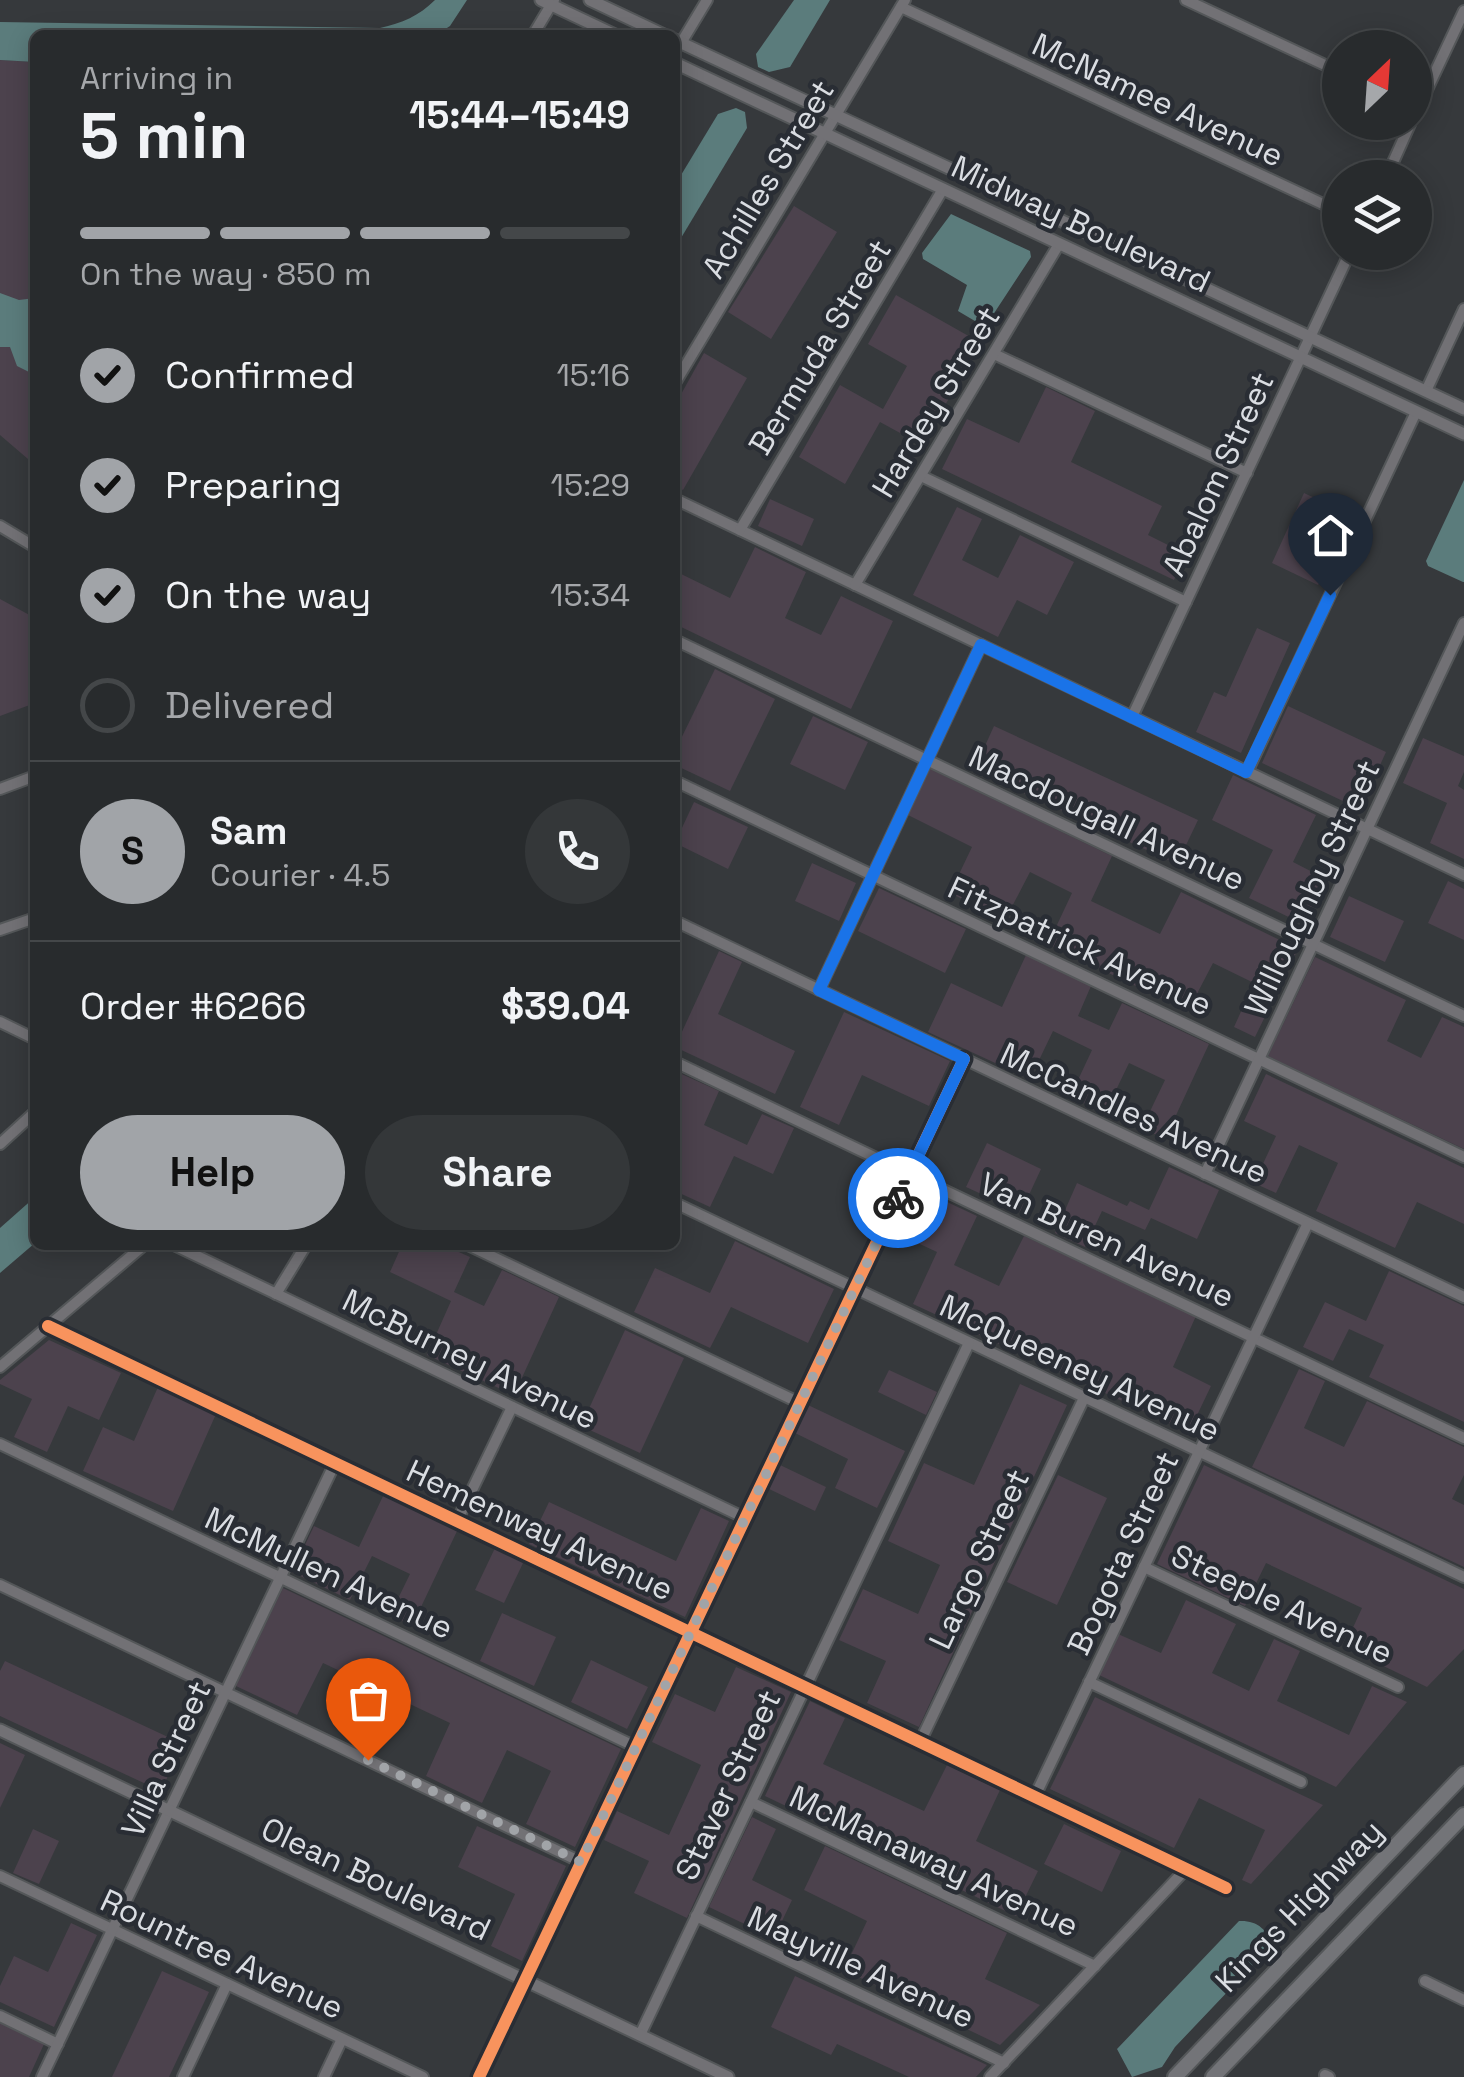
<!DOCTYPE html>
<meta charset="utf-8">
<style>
body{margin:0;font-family:"Space Grotesk",sans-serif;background:#343739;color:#f1f3f6;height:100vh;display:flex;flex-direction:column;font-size:38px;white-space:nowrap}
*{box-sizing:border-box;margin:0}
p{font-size:32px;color:#a5a7aa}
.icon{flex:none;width:55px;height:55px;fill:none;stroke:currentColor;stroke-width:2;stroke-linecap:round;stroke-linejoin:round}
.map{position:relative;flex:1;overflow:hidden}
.panel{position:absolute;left:30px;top:30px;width:650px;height:1220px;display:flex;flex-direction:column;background:#282b2d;border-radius:15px;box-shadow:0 5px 25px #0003,0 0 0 2px #444749}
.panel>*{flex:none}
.needle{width:65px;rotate:25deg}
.fabs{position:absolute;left:1322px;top:30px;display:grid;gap:20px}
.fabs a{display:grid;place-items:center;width:110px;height:110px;border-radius:50%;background:#282b2d;box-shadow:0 5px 25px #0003,0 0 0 2px #444749;font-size:50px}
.pin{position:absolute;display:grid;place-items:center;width:85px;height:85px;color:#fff;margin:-102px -42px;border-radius:50% 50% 50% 0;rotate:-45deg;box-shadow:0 0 10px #0007}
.pin .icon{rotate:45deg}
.courier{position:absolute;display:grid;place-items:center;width:100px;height:100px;margin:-50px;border:8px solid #1a73e8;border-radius:50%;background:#fff;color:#222;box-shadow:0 2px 12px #0007}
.head em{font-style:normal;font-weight:700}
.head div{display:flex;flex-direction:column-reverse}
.head{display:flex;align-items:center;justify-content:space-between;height:170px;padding:0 50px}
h1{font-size:65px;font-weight:700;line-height:75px}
.bar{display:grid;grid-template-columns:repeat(4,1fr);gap:15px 10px;align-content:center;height:120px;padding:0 50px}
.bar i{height:12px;border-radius:8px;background:#444749}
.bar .active{background:#a1a4a8}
.bar p{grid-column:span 4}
.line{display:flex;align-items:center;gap:25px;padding:0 50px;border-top:2px solid #444749}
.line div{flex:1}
.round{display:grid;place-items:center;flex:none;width:105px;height:105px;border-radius:52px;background:#343739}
ol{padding:0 50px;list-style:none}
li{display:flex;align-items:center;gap:30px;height:110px}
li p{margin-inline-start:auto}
li .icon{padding:10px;border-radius:50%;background:#a1a4a8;color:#111;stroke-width:4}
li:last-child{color:#a5a7aa}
li i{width:55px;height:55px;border:5px solid #444749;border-radius:50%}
.cta{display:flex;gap:20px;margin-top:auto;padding:20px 50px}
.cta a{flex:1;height:115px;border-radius:60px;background:#a1a4a8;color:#111;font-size:40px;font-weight:700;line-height:115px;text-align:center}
.cta a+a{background:#343739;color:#f1f3f6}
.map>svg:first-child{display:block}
.green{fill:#4c424d}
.water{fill:#5b7c7c}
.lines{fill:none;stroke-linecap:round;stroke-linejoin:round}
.minor-casing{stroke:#545759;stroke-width:14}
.tertiary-casing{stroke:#545759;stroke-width:15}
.secondary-casing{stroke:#545759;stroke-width:18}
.minor{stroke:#727175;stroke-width:10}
.tertiary{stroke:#727175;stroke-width:11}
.secondary{stroke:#737478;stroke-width:14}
.cycleway-casing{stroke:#292d34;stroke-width:19}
.cycleway{stroke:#f8935d;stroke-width:12}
.done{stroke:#a1a4a8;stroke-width:10;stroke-dasharray:0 18}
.route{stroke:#1a73e8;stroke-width:12}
.labels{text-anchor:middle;stroke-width:9;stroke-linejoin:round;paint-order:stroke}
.street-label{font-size:32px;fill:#dadde2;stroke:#292d34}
</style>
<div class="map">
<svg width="1464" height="2077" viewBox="0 0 1464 2077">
<rect width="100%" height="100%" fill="#36393c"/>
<g class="green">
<polygon points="0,60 35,62 35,465 0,435"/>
<polygon points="794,206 837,232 771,339 728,312"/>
<polygon points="896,295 981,343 922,445 880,422 845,484 799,457 840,385 883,409 907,366 868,344"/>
<polygon points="704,353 747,378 683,490 675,485 675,405"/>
<polygon points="1046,387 1095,411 1071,462 1162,506 1148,535 1186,554 1174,580 942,469 967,419 1019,443"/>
<polygon points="1304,493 1351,515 1318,585 1272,563"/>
<polygon points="770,499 814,519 802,546 758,526"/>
<polygon points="957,507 982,519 962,560 998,578 1020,535 1074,562 1047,615 1017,600 998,637 913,595"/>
<polygon points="755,547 806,572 785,618 821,635 841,596 893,621 851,709 675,624 675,571 730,598"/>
<polygon points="0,599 35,618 35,703 0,716"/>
<polygon points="1257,628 1290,643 1241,753 1196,732 1214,692 1226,697"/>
<polygon points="715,669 775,699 730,791 675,765 675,751"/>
<polygon points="1288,706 1386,752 1360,809 1262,763"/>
<polygon points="813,716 868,742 845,790 790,764"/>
<polygon points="994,726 1198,820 1177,864 974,770"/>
<polygon points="1423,738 1464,756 1464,772 1458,786 1464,790 1464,859 1430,843 1447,803 1403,783"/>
<polygon points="930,769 1112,856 1091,901 1160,934 1181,892 1298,949 1255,1037 1234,1027 1254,983 1213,963 1188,1011 1048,944 1072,893 1030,872 1005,920 950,893 972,847 908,815"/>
<polygon points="1233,775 1316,815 1293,862 1326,879 1303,924 1249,898 1273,850 1212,820"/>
<polygon points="694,802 748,827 728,869 675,843"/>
<polygon points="812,863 856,883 839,921 795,901"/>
<polygon points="1448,881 1464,889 1464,940 1428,923"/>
<polygon points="879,888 966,929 945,973 858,931"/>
<polygon points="1349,896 1404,921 1385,962 1330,937"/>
<polygon points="719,951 742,962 718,1014 795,1051 775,1094 675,1047"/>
<polygon points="1026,955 1091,986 1078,1016 1109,1030 1122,1003 1209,1044 1165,1139 1142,1128 1165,1080 1129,1063 1105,1113 1070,1097 1092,1050 1053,1031 1030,1079 928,1032 951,983 1002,1007"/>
<polygon points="1315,957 1406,1000 1387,1041 1421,1058 1442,1017 1464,1027 1464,1149 1268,1056"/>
<polygon points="844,1012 950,1061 929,1106 862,1075 839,1125 800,1107"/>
<polygon points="675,1071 719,1091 704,1125 747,1145 762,1114 794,1128 773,1174 734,1156 710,1207 675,1191"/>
<polygon points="1266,1074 1464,1168 1464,1224 1417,1202 1395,1248 1316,1211 1338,1163 1299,1145 1276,1193 1254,1183 1276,1136 1244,1121"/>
<polygon points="987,1143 1041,1169 1021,1212 966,1187"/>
<polygon points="1169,1167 1219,1190 1197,1239 1151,1218 1145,1230 1102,1211 1085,1247 1055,1233 1077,1183 1127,1206 1130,1201 1149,1210"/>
<polygon points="915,1187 977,1216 954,1265 999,1286 1024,1236 1196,1316 1173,1367 1211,1386 1189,1432 913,1304 937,1252 894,1232"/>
<polygon points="735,1241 834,1289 808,1343 731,1307 710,1348 634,1312 655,1268 710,1293"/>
<polygon points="402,1245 443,1245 470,1257 454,1292 484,1306 502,1270 559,1297 514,1395 427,1355 451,1301 390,1272"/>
<polygon points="1389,1271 1464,1306 1464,1422 1369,1377 1384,1345 1349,1329 1333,1361 1303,1347 1325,1302 1366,1321"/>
<polygon points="625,1330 684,1358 640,1453 581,1426"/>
<polygon points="49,1340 121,1373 99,1420 68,1406 47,1452 14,1437 32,1399 0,1384 0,1380"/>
<polygon points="1299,1369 1325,1381 1304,1428 1344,1447 1367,1401 1464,1447 1464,1475 1452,1499 1464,1505 1464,1567 1252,1467"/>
<polygon points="889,1370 937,1392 926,1415 878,1392"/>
<polygon points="1020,1384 1067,1405 919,1727 867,1703 886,1661 839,1640 863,1589 918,1614 940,1565 888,1541 924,1463 974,1485"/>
<polygon points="158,1387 216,1414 173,1511 83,1471 103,1427 134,1441"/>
<polygon points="808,1405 905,1451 877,1508 835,1488 848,1459 795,1433"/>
<polygon points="778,1464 826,1487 815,1511 767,1488"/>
<polygon points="1204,1465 1464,1589 1464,1649 1427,1687 1344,1647 1362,1608 1266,1563 1245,1606 1157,1564"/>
<polygon points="1058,1475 1107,1498 1057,1605 1007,1582"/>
<polygon points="384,1494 458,1529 412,1626 390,1615 410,1574 372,1556 350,1600 292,1572 314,1526 359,1547"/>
<polygon points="549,1502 676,1561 701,1508 729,1521 685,1617 529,1544"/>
<polygon points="495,1548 524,1561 504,1603 475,1590"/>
<polygon points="283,1588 621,1749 575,1847 526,1824 551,1771 507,1750 482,1803 426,1776 450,1723 323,1663 297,1715 236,1686"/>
<polygon points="1186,1600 1236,1624 1212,1673 1249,1691 1274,1639 1300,1651 1277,1701 1349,1735 1372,1686 1407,1702 1336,1787 1099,1675 1118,1634 1161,1653"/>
<polygon points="502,1613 556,1637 534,1686 480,1661"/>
<polygon points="591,1660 648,1687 627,1729 571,1702"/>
<polygon points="5,1661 183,1744 161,1791 0,1716 0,1671"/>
<polygon points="736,1667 791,1692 687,1918 634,1893 649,1861 604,1840 617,1811 669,1835 701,1765 652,1742 675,1694 715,1712"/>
<polygon points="1095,1697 1323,1805 1251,1884 1242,1880 1265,1830 1199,1798 1174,1848 1050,1789"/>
<polygon points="810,1701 845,1718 823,1764 924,1811 947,1765 1000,1790 976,1841 1038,1871 1016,1916 765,1796"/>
<polygon points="0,1743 25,1755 0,1808"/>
<polygon points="752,1817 776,1829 752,1880 792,1900 774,1938 709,1907"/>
<polygon points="1064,1824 1121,1851 1102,1892 1044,1864"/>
<polygon points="477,1826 566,1866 522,1961 491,1946 515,1894 458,1867"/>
<polygon points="33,1829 59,1841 39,1884 13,1873"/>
<polygon points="825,1846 1007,1933 985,1979 1040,2005 1000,2045 844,1970 867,1921 804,1890"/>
<polygon points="71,1923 97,1935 54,2027 0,2002 0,1986 14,1956 48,1972"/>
<polygon points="162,1971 209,1992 169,2077 112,2077"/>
<polygon points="795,1976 987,2065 976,2077 909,2077 837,2044 831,2055 771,2027"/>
<polygon points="0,2023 44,2044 29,2077 0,2077"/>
</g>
<g class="water">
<path d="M 435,0 L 467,0 L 450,26 L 436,35 L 35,35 L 35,62 L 0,60 L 0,22 L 380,28 C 402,23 419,16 435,0 Z"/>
<polygon points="794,0 830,0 790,67 769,72 758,67 756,54"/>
<polygon points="736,108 745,112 747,128 675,248 675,185 718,114"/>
<polygon points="951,214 1030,251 1031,257 985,327 958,311 967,285 923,259 922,253"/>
<polygon points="0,293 19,300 35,298 35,375 17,366 10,347 0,347"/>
<polygon points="1464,480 1464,582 1463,582 1428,566 1426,561"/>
<polygon points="35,1197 35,1243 0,1273 0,1228"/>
<path d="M 1239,1921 C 1256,1920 1269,1929 1270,1947 L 1175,2047 L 1162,2067 L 1132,2077 L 1117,2049 Z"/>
</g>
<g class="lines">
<g class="minor-casing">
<g id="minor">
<polyline points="1186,0 1340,72"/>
<polyline points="901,7 1340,212"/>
<polyline points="533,35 554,0"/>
<polyline points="681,43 707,0"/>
<polyline points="1415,115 1464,11"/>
<polyline points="1386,178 1411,122"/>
<polyline points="994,354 1247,473"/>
<polyline points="675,383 905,0"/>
<polyline points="1426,391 1464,309"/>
<polyline points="921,476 1186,602"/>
<polyline points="675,499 1464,875"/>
<polyline points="0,526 35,547"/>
<polyline points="740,530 943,189"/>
<polyline points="855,585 1059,244"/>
<polyline points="675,640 1464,1016"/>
<polyline points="1132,717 1350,252"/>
<polyline points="1247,772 1416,412"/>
<polyline points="675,781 1464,1157"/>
<polyline points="0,789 35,776"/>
<polyline points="675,921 1464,1297"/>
<polyline points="0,930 35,918"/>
<polyline points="819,990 981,645"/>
<polyline points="0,1022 35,1039"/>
<polyline points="675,1062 1464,1438"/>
<polyline points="0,1144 35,1112"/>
<polyline points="1205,1174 1464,623"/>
<polyline points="675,1203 1464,1577"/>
<polyline points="174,1245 745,1518"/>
<polyline points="468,1245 800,1403"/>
<polyline points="276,1294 306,1245"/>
<polyline points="48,1326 1226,1888"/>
<polyline points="0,1367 144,1245"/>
<polyline points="0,1444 636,1747"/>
<polyline points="457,1521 512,1407"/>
<polyline points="1144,1567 1398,1687"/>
<polyline points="0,1585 581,1862"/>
<polyline points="1089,1682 1301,1782"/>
<polyline points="920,1742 1084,1398"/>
<polyline points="1035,1796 1308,1223"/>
<polyline points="751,1802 1095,1966"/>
<polyline points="0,1876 423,2077"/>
<polyline points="696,1916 1004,2063"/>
<polyline points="1425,1981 1464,2000"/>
<polyline points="0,2016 58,2044"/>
<polyline points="640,2035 969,1343"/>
<polyline points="1325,2075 1329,2077"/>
<polyline points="42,2077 335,1463"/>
<polyline points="183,2077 227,1984"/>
<polyline points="324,2077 342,2039"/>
<polyline points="479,2077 964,1059"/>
<polyline points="990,2077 1186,1869"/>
</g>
</g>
<g class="tertiary-casing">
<g id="tertiary">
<polyline points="541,0 615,35"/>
<polyline points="590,0 664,35"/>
<polyline points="675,40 1464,409"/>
<polyline points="675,63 1464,434"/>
<polyline points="0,1730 728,2077"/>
</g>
</g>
<g class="secondary-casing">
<g id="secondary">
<polyline points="1175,2077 1464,1774"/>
<polyline points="1213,2077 1464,1815"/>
</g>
</g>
<use href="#minor" class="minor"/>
<use href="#tertiary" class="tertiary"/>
<use href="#secondary" class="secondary"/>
<g class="cycleway-casing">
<g id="cycleway">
<polyline points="48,1326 1226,1888"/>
<polyline points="479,2077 964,1059"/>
</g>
</g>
<use href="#cycleway" class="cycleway"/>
</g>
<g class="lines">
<polyline class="done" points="368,1760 581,1862 898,1198"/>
<polyline class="route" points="898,1198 964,1059 819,990 981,645 1246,772 1330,595"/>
</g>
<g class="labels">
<g class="street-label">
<text transform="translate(1158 100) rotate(25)" y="11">McNamee Avenue</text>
<text transform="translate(768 179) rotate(-59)" y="11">Achilles Street</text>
<text transform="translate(1081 224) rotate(25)" y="11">Midway Boulevard</text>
<text transform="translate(820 347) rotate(-59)" y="11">Bermuda Street</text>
<text transform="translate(936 402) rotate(-59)" y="11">Hardey Street</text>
<text transform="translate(1218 474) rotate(-65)" y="11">Abalom Street</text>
<text transform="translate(1107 818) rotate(25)" y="11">Macdougall Avenue</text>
<text transform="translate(1312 888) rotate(-65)" y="11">Willoughby Street</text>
<text transform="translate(1080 946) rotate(25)" y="11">Fitzpatrick Avenue</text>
<text transform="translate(1134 1113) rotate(25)" y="11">McCandles Avenue</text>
<text transform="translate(1107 1240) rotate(25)" y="11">Van Buren Avenue</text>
<text transform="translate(470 1359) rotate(26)" y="11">McBurney Avenue</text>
<text transform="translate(1080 1368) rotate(25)" y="11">McQueeney Avenue</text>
<text transform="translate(540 1530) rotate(25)" y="11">Hemenway Avenue</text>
<text transform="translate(1123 1553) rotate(-65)" y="11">Bogota Street</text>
<text transform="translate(979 1559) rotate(-65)" y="11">Largo Street</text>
<text transform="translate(329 1573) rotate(25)" y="11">McMullen Avenue</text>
<text transform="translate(1282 1604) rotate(25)" y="11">Steeple Avenue</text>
<text transform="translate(166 1759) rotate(-65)" y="11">Villa Street</text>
<text transform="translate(728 1785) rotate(-65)" y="11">Staver Street</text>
<text transform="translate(934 1861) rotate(25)" y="11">McManaway Avenue</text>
<text transform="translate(376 1879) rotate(25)" y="11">Olean Boulevard</text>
<text transform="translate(1299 1906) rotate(-46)" y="11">Kings Highway</text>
<text transform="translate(222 1954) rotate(25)" y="11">Rountree Avenue</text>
<text transform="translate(861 1967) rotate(25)" y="11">Mayville Avenue</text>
</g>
</g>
</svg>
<div class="fabs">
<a><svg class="needle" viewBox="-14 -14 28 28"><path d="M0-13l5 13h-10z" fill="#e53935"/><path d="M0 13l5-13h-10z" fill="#a5a7aa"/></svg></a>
<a><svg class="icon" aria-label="layers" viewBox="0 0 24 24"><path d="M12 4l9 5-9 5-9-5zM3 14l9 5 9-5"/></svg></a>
</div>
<div class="pin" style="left:368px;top:1760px;background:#ea580c"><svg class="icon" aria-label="bag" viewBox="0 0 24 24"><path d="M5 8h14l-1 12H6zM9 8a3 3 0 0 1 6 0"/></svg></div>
<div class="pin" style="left:1330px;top:595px;background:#1f2937"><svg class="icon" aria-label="home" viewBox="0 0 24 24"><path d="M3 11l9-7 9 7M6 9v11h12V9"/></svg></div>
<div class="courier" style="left:898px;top:1198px"><svg class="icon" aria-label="bike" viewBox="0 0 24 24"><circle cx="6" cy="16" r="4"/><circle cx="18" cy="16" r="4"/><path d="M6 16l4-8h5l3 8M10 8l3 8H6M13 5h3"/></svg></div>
<section class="panel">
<div class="head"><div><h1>5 min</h1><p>Arriving in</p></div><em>15:44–15:49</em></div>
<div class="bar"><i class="active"></i><i class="active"></i><i class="active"></i><i></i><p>On the way · 850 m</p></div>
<ol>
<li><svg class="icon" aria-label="check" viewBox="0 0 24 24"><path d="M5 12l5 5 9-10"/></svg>Confirmed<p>15:16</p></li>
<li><svg class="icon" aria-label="check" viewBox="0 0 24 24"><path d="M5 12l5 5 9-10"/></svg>Preparing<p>15:29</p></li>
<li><svg class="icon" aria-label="check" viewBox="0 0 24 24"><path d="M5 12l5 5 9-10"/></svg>On the way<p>15:34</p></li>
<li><i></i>Delivered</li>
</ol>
<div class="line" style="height:180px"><b class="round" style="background:#a1a4a8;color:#111">S</b><div><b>Sam</b><p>Courier · 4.5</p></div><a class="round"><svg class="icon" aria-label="phone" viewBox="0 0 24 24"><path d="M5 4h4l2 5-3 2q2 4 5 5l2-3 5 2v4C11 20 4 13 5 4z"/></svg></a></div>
<div class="line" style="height:130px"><div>Order #6266</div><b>$39.04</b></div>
<div class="cta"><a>Help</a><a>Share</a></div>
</section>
</div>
